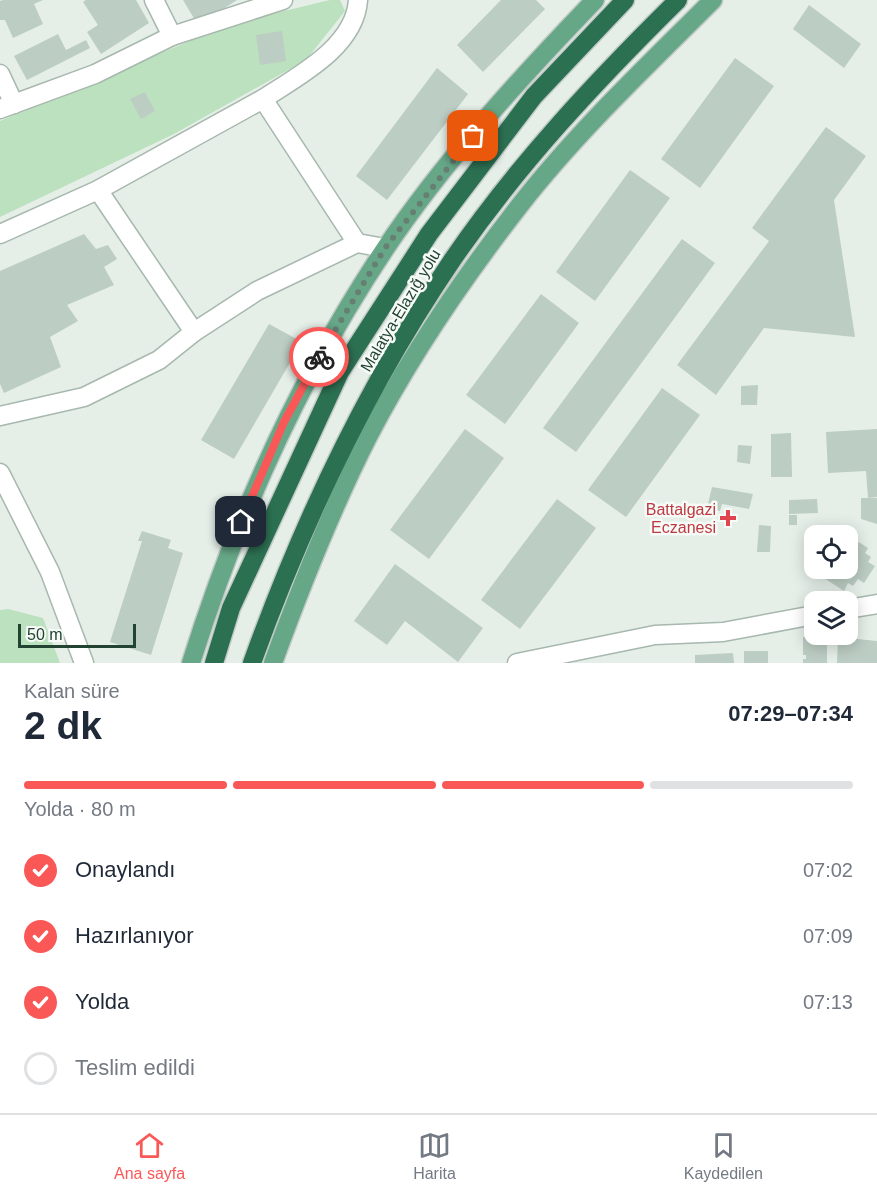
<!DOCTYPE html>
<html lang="tr">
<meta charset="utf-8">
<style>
body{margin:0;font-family:Arial,sans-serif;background:#f2f2f3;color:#1f2937;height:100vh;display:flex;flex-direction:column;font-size:22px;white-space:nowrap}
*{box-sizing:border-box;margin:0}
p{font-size:20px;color:#747a83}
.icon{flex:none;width:33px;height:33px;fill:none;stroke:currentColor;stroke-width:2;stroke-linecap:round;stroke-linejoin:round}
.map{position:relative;height:663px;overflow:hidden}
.details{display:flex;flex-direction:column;background:#fff;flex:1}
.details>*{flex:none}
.controls{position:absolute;left:804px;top:525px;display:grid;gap:12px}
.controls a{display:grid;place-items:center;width:54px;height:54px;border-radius:12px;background:#fff;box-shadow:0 3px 15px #0003;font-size:30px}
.scale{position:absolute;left:18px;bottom:15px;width:118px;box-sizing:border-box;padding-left:6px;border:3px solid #224232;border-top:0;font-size:16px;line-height:21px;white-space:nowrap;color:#224232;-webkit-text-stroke:4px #f6fbf7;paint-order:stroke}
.pin{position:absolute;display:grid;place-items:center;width:51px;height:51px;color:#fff;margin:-26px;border-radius:12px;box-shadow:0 3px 9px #0006}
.courier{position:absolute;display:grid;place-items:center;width:60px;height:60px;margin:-30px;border:4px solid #fa5857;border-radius:50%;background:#fff;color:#222;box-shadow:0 2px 8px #0007}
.head em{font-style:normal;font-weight:700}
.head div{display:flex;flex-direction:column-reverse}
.head{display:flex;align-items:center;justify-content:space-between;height:102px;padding:0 24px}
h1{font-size:39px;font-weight:700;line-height:45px}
.bar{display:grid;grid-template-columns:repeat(4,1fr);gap:9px 6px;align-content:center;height:72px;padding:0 24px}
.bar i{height:8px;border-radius:4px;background:#e0e1e3}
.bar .current{background:#fa5857}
.bar p{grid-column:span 4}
ol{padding:0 24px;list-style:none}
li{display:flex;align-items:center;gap:18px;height:66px}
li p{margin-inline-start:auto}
li .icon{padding:6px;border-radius:50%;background:#fa5857;color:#fff;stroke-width:4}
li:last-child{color:#747a83}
li i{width:33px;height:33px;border:3px solid #e0e1e3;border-radius:50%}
.dock{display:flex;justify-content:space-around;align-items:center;height:84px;border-top:2px solid #e0e1e3;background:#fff;font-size:16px;color:#747a83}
.dock a{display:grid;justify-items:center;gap:3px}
.dock .current{color:#fa5857}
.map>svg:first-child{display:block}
.green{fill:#bce1be}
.building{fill:#bccdc3}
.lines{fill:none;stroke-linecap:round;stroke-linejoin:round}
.minor-casing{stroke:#a7b8ae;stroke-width:21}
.major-casing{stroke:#c1cac6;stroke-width:21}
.highway-casing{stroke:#c1cac6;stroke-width:21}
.minor{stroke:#fff;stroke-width:18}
.major{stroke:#66a787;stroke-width:18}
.highway{stroke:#2c7052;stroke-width:18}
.done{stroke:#667f72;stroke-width:6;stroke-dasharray:0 10.8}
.route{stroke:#fa5857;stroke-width:8}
.health-dot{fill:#e0444e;stroke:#f6fbf7;stroke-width:2}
.labels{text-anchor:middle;stroke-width:5;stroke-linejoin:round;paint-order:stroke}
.street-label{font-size:16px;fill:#224232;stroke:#f6fbf7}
.health-label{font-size:16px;fill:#be3a42;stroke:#f6fbf7;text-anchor:end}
</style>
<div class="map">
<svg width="877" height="663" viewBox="0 0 877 663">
<rect width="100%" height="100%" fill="#e5efe8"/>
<g class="green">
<polygon points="330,0 340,0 345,11 306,60 174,134 0,217 0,121 230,24"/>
<polygon points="8,609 43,618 60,663 0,663 0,610"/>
</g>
<g class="building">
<polygon points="3,0 43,0 34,4 43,24 13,38 5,20 0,20 0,1"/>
<polygon points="86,0 136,0 149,23 101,54 87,32 98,25 83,2"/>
<polygon points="183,0 237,0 198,25"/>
<polygon points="501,0 536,0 545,9 483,72 457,45"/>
<polygon points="809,5 861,44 844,68 793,29"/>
<polygon points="282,31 286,61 260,65 256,35"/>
<polygon points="58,34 66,50 86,40 90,48 27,80 14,56"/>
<polygon points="735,58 774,86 700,188 661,159"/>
<polygon points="437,68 468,94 387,200 356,176"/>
<polygon points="145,92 155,111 141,119 130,99"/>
<polygon points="826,127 866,156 834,200 855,337 764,328 716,395 677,365 769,241 752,228"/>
<polygon points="630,170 670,198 595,301 556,272"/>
<polygon points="84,234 96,249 108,245 117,259 104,267 114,285 67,305 78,321 50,337 61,367 4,393 0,384 0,271"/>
<polygon points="682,239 715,263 576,452 543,428"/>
<polygon points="541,294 579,323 505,424 466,395"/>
<polygon points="269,324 302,342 234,459 201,440"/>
<polygon points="758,385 757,405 741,405 741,386"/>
<polygon points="662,388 700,415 626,517 588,490"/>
<polygon points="465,429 504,458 429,559 390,530"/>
<polygon points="877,429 877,497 868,498 866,471 828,473 826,432"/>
<polygon points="791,433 792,477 771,477 771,434"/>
<polygon points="738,445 752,446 750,464 737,462"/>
<polygon points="712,487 753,494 749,509 722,504 720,511 707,508"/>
<polygon points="861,498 877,498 877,524 861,519"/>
<polygon points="557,499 596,528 520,629 481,600"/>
<polygon points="817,499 818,513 789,514 789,500"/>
<rect x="789" y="515" width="8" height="10"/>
<polygon points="759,525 771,526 770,552 757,552"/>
<polygon points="832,525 868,548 865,553 871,557 868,562 875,566 864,583 858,579 853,586 848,583 844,591 807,567 813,557 807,554 814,543 814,568 848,568 848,536 825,536"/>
<polygon points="142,531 171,540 168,548 183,553 151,655 110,642 142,541 138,541"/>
<polygon points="395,564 483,628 458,662 405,621 387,645 354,621"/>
<polygon points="827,636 827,663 803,663 803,659 806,659 806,655 803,655 803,637"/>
<polygon points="838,637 877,641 877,663 837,663"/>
<rect x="744" y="651" width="24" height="12"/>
<polygon points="733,653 734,663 695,663 695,655"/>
</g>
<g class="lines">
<g class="minor-casing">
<g id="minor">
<polyline points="154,0 172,36"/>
<polyline points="0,74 14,104"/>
<path d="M 263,99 C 298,76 355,47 358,0"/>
<polyline points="0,109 95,74 172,36 283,0"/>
<polyline points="98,190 194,332"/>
<polyline points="0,234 98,190 263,99 357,243"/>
<polyline points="0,416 84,397 159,360 194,332 257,291 357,243 385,248"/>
<polyline points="0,473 50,572 84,663"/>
<polyline points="848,609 877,604"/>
<polyline points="517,663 655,635 723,632 814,615"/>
</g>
</g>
<g class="major-casing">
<g id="major">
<path d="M 191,663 C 237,516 299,378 385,249 C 443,162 522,76 595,0"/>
<path d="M 273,663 C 301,586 331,510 368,437 C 410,356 464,277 520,205 C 577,132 647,66 713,0"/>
</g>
</g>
<g class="highway-casing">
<g id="highway">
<polyline points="214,663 231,608 340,372 429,234 534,96 625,0"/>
<path d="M 252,663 C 303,521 368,384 453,259 C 518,164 597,80 678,0"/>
</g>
</g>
<use href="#minor" class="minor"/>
<use href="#major" class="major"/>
<use href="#highway" class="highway"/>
</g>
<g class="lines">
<polyline class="done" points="319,357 385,248 473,136"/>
<polyline class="route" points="241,522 284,422 319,357"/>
</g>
<path class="health-dot" d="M725 509h6v6h6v6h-6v6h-6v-6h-6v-6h6z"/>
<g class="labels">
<g class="street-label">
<text transform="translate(400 310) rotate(-59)" y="6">Malatya-Elazığ yolu</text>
</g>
<g class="health-label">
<text x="716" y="515">Battalgazi<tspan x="716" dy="18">Eczanesi</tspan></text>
</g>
</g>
</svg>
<div class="controls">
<a><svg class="icon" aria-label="locate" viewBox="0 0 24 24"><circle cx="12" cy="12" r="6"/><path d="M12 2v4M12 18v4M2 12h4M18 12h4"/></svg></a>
<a><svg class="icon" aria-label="layers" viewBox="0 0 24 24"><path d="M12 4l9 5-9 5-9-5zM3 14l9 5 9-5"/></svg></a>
</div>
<div class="scale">50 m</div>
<div class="pin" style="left:473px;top:136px;background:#ea580c"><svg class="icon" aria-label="bag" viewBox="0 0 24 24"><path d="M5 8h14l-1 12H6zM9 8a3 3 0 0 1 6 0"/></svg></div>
<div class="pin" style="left:241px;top:522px;background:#1f2937"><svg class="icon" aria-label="home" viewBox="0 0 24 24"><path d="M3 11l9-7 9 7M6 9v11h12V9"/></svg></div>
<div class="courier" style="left:319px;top:357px"><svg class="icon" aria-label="bike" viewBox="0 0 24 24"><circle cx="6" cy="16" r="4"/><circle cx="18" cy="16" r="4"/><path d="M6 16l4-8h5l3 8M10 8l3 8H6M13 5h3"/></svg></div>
</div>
<section class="details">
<div class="head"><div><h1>2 dk</h1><p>Kalan süre</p></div><em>07:29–07:34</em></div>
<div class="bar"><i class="current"></i><i class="current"></i><i class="current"></i><i></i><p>Yolda · 80 m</p></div>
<ol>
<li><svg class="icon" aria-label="check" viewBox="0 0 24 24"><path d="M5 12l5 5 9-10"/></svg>Onaylandı<p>07:02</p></li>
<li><svg class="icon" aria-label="check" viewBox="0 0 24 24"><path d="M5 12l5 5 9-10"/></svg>Hazırlanıyor<p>07:09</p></li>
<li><svg class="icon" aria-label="check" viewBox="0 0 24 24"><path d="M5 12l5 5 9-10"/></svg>Yolda<p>07:13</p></li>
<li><i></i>Teslim edildi</li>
</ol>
</section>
<nav class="dock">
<a class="current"><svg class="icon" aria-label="home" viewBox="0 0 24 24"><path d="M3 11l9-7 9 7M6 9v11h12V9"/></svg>Ana sayfa</a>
<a><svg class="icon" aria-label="map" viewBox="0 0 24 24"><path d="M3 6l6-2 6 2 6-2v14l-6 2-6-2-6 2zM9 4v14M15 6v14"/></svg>Harita</a>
<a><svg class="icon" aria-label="saved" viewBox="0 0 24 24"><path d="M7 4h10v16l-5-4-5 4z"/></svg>Kaydedilen</a>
</nav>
